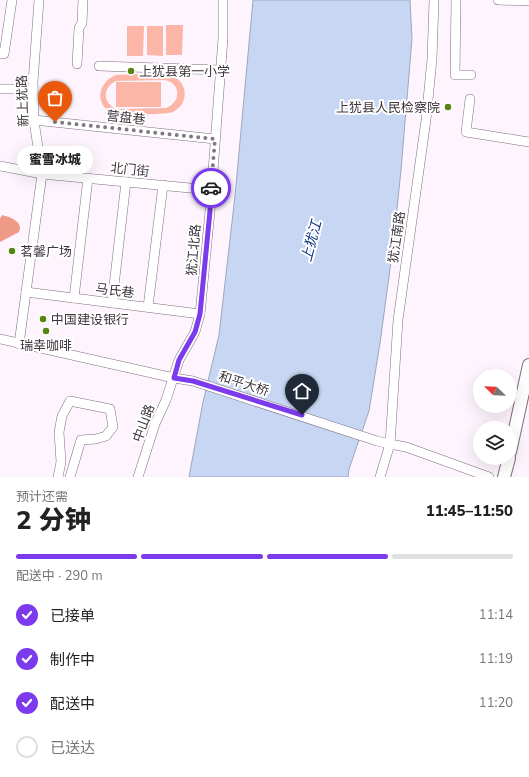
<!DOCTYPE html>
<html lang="zh">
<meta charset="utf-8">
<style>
body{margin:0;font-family:"Nunito Sans","Noto Sans SC",sans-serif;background:#f6f6f6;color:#222;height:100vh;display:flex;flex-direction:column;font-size:15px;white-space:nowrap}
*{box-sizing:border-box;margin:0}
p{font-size:13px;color:#767676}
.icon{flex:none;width:22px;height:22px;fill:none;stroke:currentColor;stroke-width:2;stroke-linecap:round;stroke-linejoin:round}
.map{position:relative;height:477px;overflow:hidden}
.side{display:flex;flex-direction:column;background:#fff;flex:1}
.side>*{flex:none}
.needle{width:26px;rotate:293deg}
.controls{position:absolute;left:473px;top:369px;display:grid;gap:8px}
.controls a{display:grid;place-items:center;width:44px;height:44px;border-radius:50%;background:#fff;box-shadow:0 4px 16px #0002;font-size:20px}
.pin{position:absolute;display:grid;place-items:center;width:34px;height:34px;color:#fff;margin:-41px -17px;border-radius:50% 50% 50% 0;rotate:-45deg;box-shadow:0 0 4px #0007}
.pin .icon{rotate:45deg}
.courier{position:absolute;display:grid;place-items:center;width:40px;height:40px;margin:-20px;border:3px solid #7c3aed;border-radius:50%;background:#fff;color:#222;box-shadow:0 1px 5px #0007}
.bubble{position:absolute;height:28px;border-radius:14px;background:#fff;box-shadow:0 4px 16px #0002;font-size:13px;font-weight:800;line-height:28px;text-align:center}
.head em{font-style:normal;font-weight:800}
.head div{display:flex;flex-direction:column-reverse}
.head{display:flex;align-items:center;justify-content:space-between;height:68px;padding:0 16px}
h1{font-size:26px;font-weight:800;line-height:30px}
.bar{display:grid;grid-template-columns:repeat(4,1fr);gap:6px 4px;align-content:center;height:48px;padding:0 16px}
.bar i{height:5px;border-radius:3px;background:#e0e0e0}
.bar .selected{background:#7c3aed}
.bar p{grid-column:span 4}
ol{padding:0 16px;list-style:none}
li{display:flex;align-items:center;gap:12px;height:44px}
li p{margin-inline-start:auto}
li .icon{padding:4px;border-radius:50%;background:#7c3aed;color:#fff;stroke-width:4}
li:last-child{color:#767676}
li i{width:22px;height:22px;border:2px solid #e0e0e0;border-radius:50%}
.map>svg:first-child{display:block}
.green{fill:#fbb6a7;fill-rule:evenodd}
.forest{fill:#ef9a87}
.water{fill:#c7d7f3;stroke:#9ea7bd}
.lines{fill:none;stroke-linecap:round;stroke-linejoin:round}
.minor-casing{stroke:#816d80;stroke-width:10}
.major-casing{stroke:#816d80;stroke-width:14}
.minor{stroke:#fff;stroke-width:9}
.major{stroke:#fff;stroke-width:12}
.done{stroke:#817881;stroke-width:4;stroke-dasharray:0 7.2}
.route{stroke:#7c3aed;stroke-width:5}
.poi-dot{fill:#578514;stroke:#fff;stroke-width:1.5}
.labels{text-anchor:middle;stroke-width:4;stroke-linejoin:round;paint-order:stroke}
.poi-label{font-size:13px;fill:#3e363e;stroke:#fff;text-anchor:start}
.street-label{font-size:13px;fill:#3e363e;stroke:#fff}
.water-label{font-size:14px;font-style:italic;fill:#0f327f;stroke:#fff}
</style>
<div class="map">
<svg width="529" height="477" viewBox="0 0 529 477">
<rect width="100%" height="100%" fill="#fdf4fd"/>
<g class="green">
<polygon points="166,25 183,25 182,55 166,55"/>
<polygon points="127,26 144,26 143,56 127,56"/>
<polygon points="147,26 163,26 163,56 147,55"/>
<path d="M 164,73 C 180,75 190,90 182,104 C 180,107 176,110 173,112 C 166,115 118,115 112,113 C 94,104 98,82 116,75 ZM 164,80 C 181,82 182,102 166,108 L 116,109 C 102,102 103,87 116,81 Z"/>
<rect x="116" y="82" width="45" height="25"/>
</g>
<path class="forest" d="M 2,215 C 10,217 24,222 19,232 L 0,242 L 0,218 L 1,217 Z"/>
<polygon class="water" points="253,0 410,0 412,39 401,170 393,247 380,343 369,411 349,469 348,477 189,477 203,402 219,335 235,196"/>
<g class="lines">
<g class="minor-casing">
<g id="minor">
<polyline points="456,0 455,75 471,75"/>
<polyline points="498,0 529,1"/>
<polyline points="0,53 4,54 12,0"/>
<polyline points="77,64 79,28 82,23 83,0"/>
<polyline points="99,66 220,70"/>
<polyline points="0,89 33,89"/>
<polyline points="470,99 466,132 529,142"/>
<polyline points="34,120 215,139"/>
<polyline points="0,166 42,174 211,190"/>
<polyline points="26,292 200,314"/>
<polyline points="74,298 88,178"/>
<polyline points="112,303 126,182"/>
<polyline points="148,307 163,185"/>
<polyline points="0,339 174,378 193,381 377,441 390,444 406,447 489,477"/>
<polyline points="19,344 42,174 34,121 33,82 39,0"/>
<polyline points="58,477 61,462 59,432 62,416 70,401 110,409 113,427 106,436 96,439 81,440 70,477"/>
<polyline points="138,477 155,424 166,400 179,360 195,332 200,314 210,211 223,38 223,0"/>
<polyline points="380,477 390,444 398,320 426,120 432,59 434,0"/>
</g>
</g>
<g class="major-casing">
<g id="major">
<polyline points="510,452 529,365"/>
<polyline points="504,477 509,458"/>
</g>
</g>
<use href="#minor" class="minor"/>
<use href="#major" class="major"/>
</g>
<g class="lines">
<polyline class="done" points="55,122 215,139 211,188"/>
<polyline class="route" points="211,188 210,211 200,314 195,332 179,360 174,378 193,381 302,415"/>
</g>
<g class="poi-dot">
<circle cx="131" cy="71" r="4"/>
<circle cx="448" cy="107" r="4"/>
<circle cx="12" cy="251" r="4"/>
<circle cx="43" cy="319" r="4"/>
<circle cx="46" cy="331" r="4"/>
</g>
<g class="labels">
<g class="poi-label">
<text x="139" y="76">上犹县第一小学</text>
<text x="440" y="112" text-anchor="end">上犹县人民检察院</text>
<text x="20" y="256">茗馨广场</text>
<text x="51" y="324">中国建设银行</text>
<text x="46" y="350" text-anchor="middle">瑞幸咖啡</text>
</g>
<g class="street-label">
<text transform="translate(22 101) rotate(-92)" y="5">新上犹路</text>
<text transform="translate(126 117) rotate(6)" y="5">营盘巷</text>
<text transform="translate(130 169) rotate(6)" y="5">北门街</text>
<text transform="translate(396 237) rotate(-82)" y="5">犹江南路</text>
<text transform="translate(193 250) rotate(-85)" y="5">犹江北路</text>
<text transform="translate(115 290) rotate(7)" y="5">马氏巷</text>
<text transform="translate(244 383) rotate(18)" y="5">和平大桥</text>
<text transform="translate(143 423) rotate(-70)" y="5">中山路</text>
</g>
<g class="water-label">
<text transform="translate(311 241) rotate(-75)" y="5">上犹江</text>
</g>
</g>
</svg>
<div class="controls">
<a><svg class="needle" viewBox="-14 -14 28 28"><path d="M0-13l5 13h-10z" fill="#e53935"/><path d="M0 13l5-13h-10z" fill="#767676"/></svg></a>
<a><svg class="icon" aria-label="layers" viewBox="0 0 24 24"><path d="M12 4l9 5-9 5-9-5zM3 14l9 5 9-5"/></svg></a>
</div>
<div class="pin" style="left:55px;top:122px;background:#ea580c"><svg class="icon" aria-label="bag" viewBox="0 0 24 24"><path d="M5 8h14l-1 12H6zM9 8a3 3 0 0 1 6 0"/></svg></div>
<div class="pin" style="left:302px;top:415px;background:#1f2937"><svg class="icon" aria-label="home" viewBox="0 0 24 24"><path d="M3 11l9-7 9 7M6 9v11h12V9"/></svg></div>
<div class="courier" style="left:211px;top:188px"><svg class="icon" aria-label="car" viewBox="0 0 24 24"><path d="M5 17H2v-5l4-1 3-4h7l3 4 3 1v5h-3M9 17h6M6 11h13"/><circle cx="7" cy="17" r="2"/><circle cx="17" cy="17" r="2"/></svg></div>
<div class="bubble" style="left:17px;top:146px;width:76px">蜜雪冰城</div>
</div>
<section class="side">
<div class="head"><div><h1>2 分钟</h1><p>预计还需</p></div><em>11:45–11:50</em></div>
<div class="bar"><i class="selected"></i><i class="selected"></i><i class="selected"></i><i></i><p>配送中 · 290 m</p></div>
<ol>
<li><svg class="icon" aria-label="check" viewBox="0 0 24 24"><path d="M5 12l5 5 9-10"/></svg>已接单<p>11:14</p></li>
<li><svg class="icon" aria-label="check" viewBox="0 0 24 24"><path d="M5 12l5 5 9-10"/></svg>制作中<p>11:19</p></li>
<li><svg class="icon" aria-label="check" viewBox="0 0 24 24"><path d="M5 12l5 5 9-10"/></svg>配送中<p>11:20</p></li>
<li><i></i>已送达</li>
</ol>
</section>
